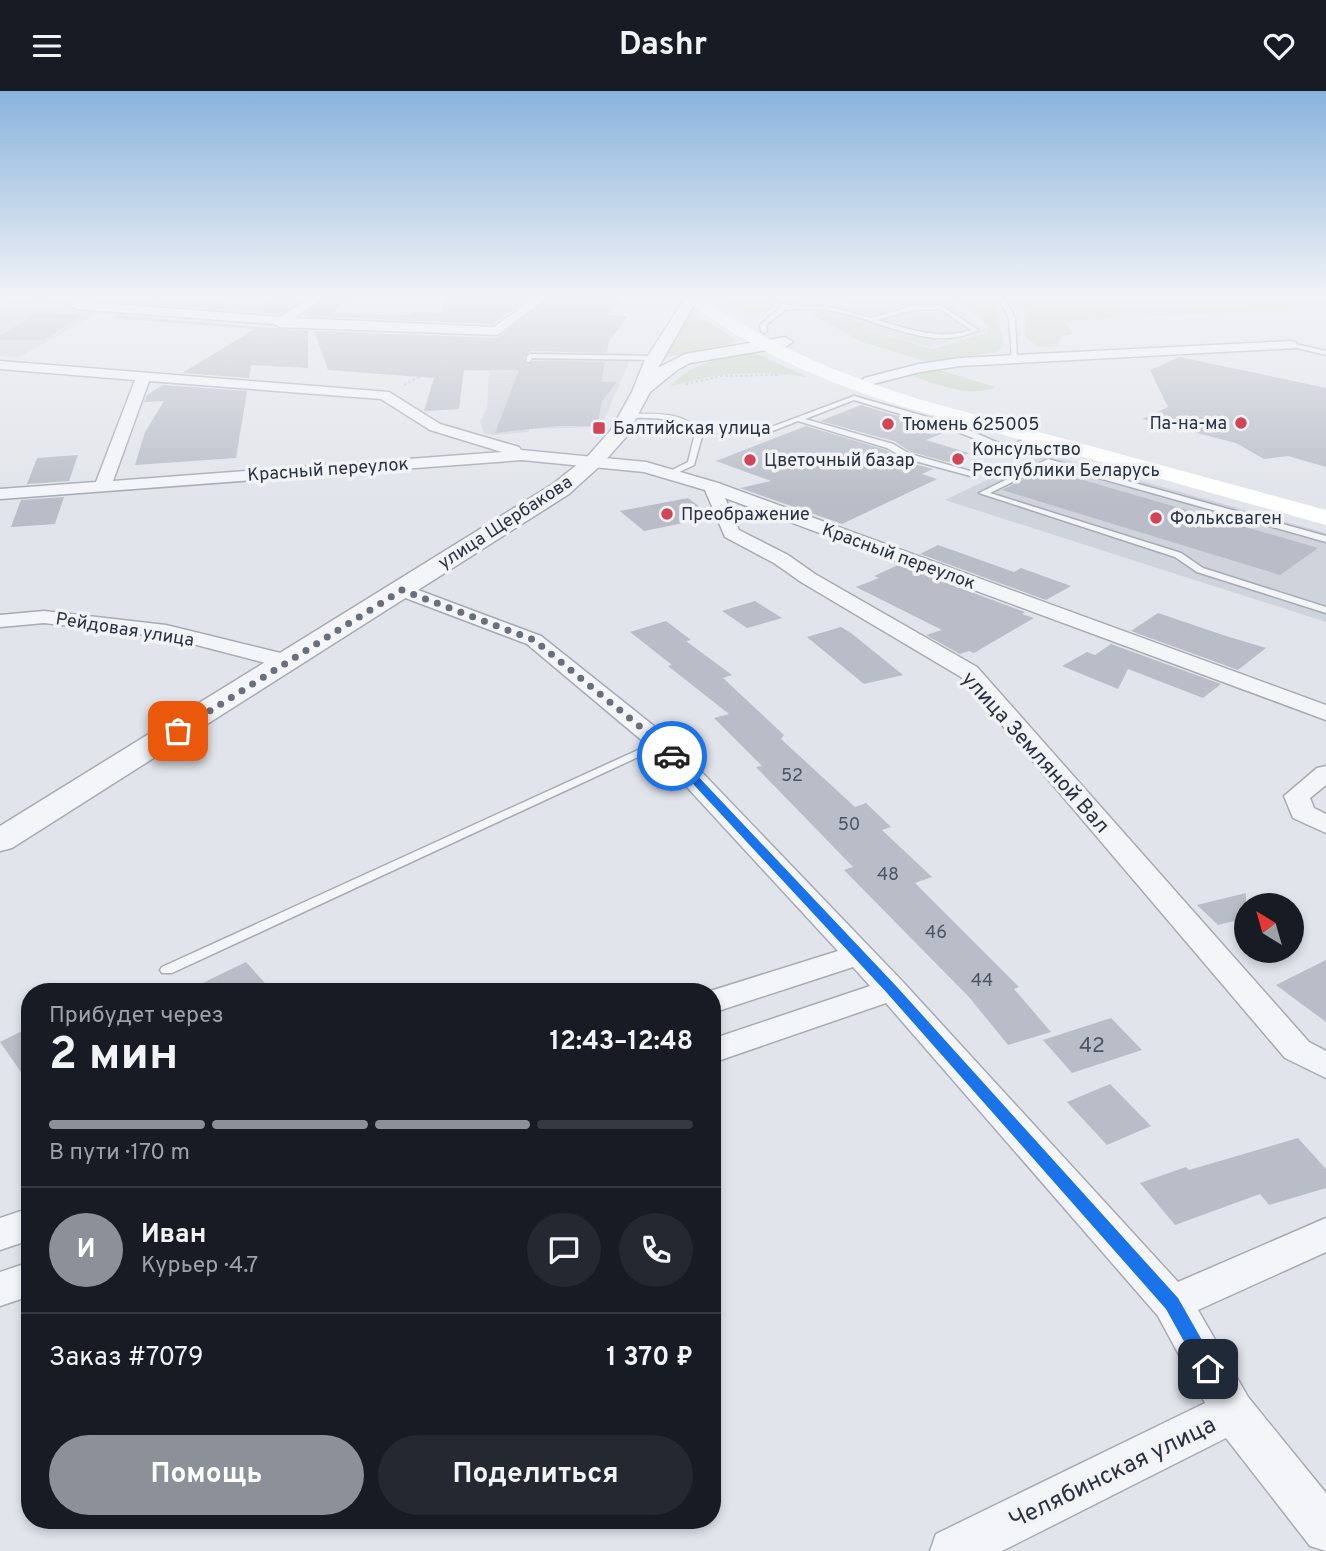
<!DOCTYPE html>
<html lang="ru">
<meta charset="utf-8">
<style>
body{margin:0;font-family:Overpass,sans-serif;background:#242831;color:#f1f3f6;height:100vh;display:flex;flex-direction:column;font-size:26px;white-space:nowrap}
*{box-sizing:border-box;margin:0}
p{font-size:23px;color:#9ea1a6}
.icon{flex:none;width:38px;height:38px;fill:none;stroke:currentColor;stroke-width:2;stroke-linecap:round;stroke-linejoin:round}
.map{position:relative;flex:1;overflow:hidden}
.sheet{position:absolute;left:21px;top:892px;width:700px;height:546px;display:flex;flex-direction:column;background:#171b24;border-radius:28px;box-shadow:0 4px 10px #0003}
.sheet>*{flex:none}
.needle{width:46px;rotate:323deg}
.buttons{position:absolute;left:1234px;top:802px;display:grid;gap:14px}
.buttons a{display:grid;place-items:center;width:70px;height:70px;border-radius:50%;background:#171b24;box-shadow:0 4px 10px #0003;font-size:35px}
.pin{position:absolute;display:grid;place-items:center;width:60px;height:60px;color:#fff;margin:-30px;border-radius:14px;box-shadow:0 4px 10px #0006}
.courier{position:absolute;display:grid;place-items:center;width:70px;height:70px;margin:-35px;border:5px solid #1a73e8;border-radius:50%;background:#fff;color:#222;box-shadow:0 2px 9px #0007}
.headline em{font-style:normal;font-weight:700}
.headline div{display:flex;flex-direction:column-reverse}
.headline{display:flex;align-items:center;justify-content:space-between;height:119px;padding:0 28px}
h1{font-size:46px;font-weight:700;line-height:52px}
.bar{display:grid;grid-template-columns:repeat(4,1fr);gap:10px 7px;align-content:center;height:84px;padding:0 28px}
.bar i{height:9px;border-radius:5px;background:#363941}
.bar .on{background:#8c9099}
.bar p{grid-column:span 4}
.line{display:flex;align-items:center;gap:18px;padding:0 28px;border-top:2px solid #363941}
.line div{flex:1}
.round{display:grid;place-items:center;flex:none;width:74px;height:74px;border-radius:37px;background:#242831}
.cta{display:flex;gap:14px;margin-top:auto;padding:14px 28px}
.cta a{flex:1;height:80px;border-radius:42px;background:#8c9099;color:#fff;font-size:28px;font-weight:700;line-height:80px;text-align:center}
.cta a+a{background:#242831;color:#f1f3f6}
header{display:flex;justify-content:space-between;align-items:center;height:91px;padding:0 28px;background:#171b24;font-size:32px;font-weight:700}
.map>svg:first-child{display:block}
.built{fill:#cfd3dc}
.green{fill:#c6d4c2}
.building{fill:#b8bdc7}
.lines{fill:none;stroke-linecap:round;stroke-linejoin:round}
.service-casing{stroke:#a6abb4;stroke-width:3}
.minor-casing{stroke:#a6abb4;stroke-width:3}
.tertiary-casing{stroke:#a6abb4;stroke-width:3}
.path{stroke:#bfc2c9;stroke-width:2;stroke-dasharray:2.5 2.5;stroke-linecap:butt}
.service{fill:#f4f5f8;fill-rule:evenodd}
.minor{fill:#f4f5f8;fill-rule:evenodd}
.tertiary{fill:#f4f5f8;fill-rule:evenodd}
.secondary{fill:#fff;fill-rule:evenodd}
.route{fill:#1a73e8}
.done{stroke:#69707d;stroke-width:7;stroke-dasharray:0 12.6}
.poi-dot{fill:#d14557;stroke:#f1f3f7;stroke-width:2.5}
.labels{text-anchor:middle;stroke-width:7;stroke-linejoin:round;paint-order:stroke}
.far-poi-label{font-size:18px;fill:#293242;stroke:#f1f3f7;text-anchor:start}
.far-street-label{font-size:18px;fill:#293242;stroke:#f1f3f7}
.number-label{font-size:18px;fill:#4d5563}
.street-label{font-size:21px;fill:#293242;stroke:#f1f3f7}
.near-number-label{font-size:21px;fill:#4d5563}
.near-street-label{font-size:24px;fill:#293242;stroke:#f1f3f7}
</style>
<header><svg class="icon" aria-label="menu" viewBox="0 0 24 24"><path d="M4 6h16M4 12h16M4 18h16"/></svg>Dashr<svg class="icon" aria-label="heart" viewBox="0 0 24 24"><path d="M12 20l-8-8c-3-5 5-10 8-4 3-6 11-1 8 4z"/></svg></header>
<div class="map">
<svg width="1326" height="1460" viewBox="0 0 1326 1460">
<rect width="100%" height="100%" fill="#e1e4ea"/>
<g class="built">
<polygon points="75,206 138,207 101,221 19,266 0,265 0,217 39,214"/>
<polygon points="944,209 986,240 930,256 863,237 872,232 812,217 812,214"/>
<polygon points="461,261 633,262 601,336 529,338 529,341 494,344 484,342 480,331 487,317 489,280 455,279"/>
<polygon points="1043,362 1326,442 1326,531 945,409"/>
</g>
<g class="green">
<path d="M 728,206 L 747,206 L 775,217 C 756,226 739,225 728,206 Z"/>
<path d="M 943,206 L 976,206 L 995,211 L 1004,254 L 997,261 L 928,271 L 862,251 L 809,222 L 825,221 L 867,232 L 862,237 L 932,258 L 987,242 L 989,236 C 974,221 963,212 943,206 Z"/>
<path d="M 1013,206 L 1231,210 L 1254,206 L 1326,206 L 1326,217 L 1078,229 L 1066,232 L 1073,243 L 1062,245 L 1056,256 C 1043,257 1034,255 1025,245 L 1026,220 Z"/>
<polygon points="690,220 734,247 734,252 664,267"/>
<path d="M 751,263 L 762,265 L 807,286 C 760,279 714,281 670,296 C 693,271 718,267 751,263 Z"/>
<path d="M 936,278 L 995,296 C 970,307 939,294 914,286 L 912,281 Z"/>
</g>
<g class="building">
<polygon points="276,206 306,206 279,223 142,213 153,208 263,216"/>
<polygon points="327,206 352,206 332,222 410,224 413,221 442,222 443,206 532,206 493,233 309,225 308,222 308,225 303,225"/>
<polygon points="551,206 625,206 606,224 628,225 609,250 607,262 530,260 524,265 526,274 534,270 605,271 601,291 617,291 602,310 597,335 557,335 495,342 519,279 464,279 459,318 424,320 434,287 328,279 314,240 497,247"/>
<polygon points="34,223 82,224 44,249 0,249 0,245"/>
<polygon points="117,224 308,240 308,277 251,274 249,287 182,282 255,238 109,227"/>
<polygon points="1180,266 1326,297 1326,376 1288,365 1264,368 1236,352 1142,328 1168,316 1150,279"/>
<polygon points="163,294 247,300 236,367 135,374 145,341 164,310 144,311 147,304"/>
<polygon points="861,314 948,340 926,349 969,362 948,371 911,361 894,350 820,330"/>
<polygon points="806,335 886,359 903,370 933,378 922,383 937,388 842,433 740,397 771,390 716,370"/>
<polygon points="78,364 69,390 27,393 37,367"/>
<polygon points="1045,378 1318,457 1280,484 1002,399"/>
<polygon points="64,406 55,433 11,436 21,409"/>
<polygon points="688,407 713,426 644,440 620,420"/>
<polygon points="938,454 1014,481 1021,477 1071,495 1046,509 920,463"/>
<polygon points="898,474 1025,521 1022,523 1034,527 974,562 969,560 960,563 926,544 942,539 856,496 879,487 874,485"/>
<polygon points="755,510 782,527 747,537 722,520"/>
<polygon points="1158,522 1226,545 1266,557 1238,579 1131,540"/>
<polygon points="666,530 691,549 686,550 732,584 723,587 784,644 781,648 855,716 866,712 891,736 882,739 932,786 915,792 1019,896 1014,898 1051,941 1008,954 969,906 844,779 853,776 756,676 762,675 714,627 729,623 668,575 672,574 630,541"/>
<polygon points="841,536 851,542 903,584 864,593 807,546"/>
<polygon points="1111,553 1221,593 1203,607 1128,578 1118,598 1062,575 1087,561 1095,564"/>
<polygon points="1246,802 1246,827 1218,834 1197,814"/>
<polygon points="1326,869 1326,931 1276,894"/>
<polygon points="246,871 273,901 184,901"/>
<polygon points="1111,927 1142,959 1072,982 1043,949"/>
<polygon points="30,936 30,994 0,951"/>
<polygon points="1110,993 1151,1035 1107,1054 1067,1011"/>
<polygon points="1298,1047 1326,1078 1326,1097 1269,1114 1260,1103 1175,1134 1140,1092 1186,1076 1189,1079"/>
</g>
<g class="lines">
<g class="service-casing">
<g id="service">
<path d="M 752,206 L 760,206 L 786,214 L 826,215 L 871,227 L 913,215 L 941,214 L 978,239 C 931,264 873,224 825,219 C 812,217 799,218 786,218 L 766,234 L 767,240 L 764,242 L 761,240 L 760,234 L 781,216 ZM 940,218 L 971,239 C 936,250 911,238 877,229 L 913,219 Z"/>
<polygon points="998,206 1004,206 1015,227 1017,270 1012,269 1009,227"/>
<polygon points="1291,252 1326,260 1326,264 1289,255"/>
<polygon points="530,263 655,265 658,267 655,269 532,267 530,271 526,271 527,265"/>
<polygon points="854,305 959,335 1008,356 1032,344 1039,346 1008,361 953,339 854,309 805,328 893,353 910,363 977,382 977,386 974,386 904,367 887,357 798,330 765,343 758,341"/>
<path d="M 629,323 C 656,323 683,320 703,342 L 694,374 L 671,385 L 664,383 L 688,371 L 695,342 C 676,323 651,329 627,326 L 626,325 Z"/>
<polygon points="1048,368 1326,445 1326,451 1049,373 990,402 1181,462 1203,477 1326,516 1326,522 1197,481 1175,466 979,402"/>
<polygon points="660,649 664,650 666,652 664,654 172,882 162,882 160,879 162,876"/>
</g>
</g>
<g class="minor-casing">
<g id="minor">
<polygon points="311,206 325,206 295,227 494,236 536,206 549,206 497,244 279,236 274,233 76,218 70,214 76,210 280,226"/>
<polygon points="1291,250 1296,251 1296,257 960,275 920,281 869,294 862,290 864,287 919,273 960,267"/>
<path d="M 0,270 L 389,301 L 440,333 L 519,356 L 521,359 L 646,371 L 718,392 L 1326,614 L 1326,629 L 725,407 L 739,439 L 788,464 L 815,483 L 977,576 L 1309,951 L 1326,960 L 1326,987 L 1285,967 L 961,586 L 801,491 L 774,472 L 725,446 L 705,399 L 644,381 L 522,369 L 0,408 L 0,398 L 96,391 L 135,289 L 0,278 ZM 149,290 L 381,308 L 430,339 L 502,361 L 113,390 Z"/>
<polygon points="402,493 541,545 669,647 903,891 1178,1191 1326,1127 1326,1161 1198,1219 1248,1306 1326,1402 1326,1460 1310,1455 1226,1347 1002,1460 930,1460 936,1443 1205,1312 1158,1225 886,912 712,972 712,948 870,895 853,876 712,922 712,901 707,901 838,860 651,657 527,553 395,503 392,499 395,495"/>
<polygon points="44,520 166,534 297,566 300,571 297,576 289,578 166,546 44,532 0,536 0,524"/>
<polygon points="1326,675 1326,694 1310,707 1314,717 1326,723 1326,742 1293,727 1284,705 1317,677"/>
<polygon points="30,1117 30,1149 0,1159 0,1127"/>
<polygon points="30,1171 30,1205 0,1215 0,1181"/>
</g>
</g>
<g class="tertiary-casing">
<polygon id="tertiary" points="686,206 702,206 694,214 658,277 685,263 785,246 793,251 785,256 690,272 677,279 650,301 626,346 602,373 569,403 12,757 0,760 0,735 553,393 588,365 611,339 632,301 644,271"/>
</g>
<g class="path">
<polyline points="0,216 53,206"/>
<polyline points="229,272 264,250 261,247"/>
<polyline points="686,293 722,285 778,284"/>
<polyline points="404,294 439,276 461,258"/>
</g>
<use href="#service" class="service"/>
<use href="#minor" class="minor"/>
<use href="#tertiary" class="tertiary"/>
<path class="secondary" d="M 693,206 L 709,206 L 709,211 C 773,257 844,284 918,308 L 1326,419 L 1326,434 L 904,316 C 829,292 759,264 695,216 Z"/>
</g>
<linearGradient id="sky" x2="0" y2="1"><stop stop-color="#89b3dc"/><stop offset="0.5" stop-color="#f2f3f6"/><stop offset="1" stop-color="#f2f3f6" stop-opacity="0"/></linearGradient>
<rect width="1326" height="410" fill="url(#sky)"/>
<polygon class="route" points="669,662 676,662 897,896 1178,1207 1215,1272 1217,1278 1215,1283 1208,1286 1202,1283 1166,1218 887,902 669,667"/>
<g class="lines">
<polyline class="done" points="178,640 402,499 534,549 660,652 672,665"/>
</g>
<g class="poi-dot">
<circle cx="1241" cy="332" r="7"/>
<circle cx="888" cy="333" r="7"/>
<rect x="592" y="330" width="14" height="14" rx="3.5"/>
<circle cx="958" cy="368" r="7"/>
<circle cx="750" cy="369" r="7"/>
<circle cx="667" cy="423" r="7"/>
<circle cx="1156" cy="427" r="7"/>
</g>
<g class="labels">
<g class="far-poi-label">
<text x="1227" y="338" text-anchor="end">Па-на-ма</text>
<text x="902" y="339">Тюмень 625005</text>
<text x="613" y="343">Балтийская улица</text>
<text x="972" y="364">Консульство<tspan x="972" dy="21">Республики Беларусь</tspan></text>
<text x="764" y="375">Цветочный базар</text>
<text x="681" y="429">Преображение</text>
<text x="1170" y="433">Фольксваген</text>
</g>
<g class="far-street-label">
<text transform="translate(328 378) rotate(-4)" y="6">Красный переулок</text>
<text transform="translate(505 431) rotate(-33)" y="6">улица Щербакова</text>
<text transform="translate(899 465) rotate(20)" y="6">Красный переулок</text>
<text transform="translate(125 538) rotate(9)" y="6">Рейдовая улица</text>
</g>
<g class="number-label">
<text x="792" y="690">52</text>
<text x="849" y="739">50</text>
<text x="888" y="789">48</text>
<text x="936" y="847">46</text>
<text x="982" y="895">44</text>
</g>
<g class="street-label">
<text transform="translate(1036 661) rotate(48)" y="7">улица Земляной Вал</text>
</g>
<g class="near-number-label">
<text x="1092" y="961">42</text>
</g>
<g class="near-street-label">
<text transform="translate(1112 1381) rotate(-26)" y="8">Челябинская улица</text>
</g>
</g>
</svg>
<div class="buttons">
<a><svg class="needle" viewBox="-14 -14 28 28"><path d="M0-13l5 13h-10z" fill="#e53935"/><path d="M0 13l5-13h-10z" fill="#9ea1a6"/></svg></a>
</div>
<div class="pin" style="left:178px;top:640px;background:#ea580c"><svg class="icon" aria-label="bag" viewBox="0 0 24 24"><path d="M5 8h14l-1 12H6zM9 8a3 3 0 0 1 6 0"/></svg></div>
<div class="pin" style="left:1208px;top:1278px;background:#1f2937"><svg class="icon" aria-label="home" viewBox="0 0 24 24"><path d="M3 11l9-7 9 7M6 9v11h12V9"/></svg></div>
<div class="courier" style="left:672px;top:665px"><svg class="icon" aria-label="car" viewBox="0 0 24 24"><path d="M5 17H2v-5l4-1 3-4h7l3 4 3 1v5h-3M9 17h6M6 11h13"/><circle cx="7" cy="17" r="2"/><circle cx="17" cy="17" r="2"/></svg></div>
<section class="sheet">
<div class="headline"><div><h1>2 мин</h1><p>Прибудет через</p></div><em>12:43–12:48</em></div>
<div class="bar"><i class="on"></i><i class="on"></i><i class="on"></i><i></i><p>В пути · 170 m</p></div>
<div class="line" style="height:126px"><b class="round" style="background:#8c9099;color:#fff">И</b><div><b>Иван</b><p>Курьер · 4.7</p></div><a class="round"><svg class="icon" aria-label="chat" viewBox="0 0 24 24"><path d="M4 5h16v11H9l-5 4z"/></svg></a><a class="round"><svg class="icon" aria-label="phone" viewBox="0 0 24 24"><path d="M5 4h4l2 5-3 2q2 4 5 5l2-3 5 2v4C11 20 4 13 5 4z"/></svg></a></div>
<div class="line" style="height:91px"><div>Заказ #7079</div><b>1 370 ₽</b></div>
<div class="cta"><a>Помощь</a><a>Поделиться</a></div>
</section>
</div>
